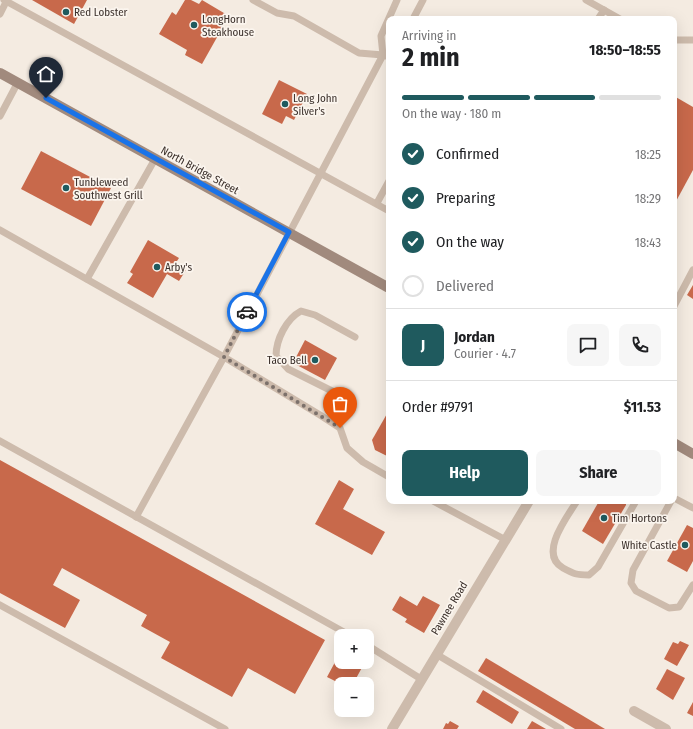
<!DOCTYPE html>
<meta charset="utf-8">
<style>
body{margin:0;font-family:"Fira Sans Condensed",sans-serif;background:#f6f6f6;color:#202124;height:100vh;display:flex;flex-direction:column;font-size:15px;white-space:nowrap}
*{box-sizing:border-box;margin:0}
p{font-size:13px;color:#757577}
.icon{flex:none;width:22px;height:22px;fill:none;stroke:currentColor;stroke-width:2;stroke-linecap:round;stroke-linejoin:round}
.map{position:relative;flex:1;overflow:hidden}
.details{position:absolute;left:386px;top:16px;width:291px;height:488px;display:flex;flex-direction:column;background:#fff;border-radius:8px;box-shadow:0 4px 16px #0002}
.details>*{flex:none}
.fabs{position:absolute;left:334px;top:629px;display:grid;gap:8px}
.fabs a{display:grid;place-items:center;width:40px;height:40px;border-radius:8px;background:#fff;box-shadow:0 4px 16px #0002;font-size:20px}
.pin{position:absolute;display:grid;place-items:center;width:34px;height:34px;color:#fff;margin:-41px -17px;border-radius:50% 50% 50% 0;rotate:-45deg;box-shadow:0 0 4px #0007}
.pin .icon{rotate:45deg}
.courier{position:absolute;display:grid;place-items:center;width:40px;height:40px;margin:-20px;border:3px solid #1a73e8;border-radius:50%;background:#fff;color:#222;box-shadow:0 1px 5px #0007}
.head em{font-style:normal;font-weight:700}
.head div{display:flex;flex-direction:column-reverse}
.head{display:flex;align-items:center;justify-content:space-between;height:68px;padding:0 16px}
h1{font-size:26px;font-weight:700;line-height:30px}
.bar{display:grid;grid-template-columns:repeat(4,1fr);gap:6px 4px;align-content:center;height:48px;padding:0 16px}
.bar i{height:5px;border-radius:3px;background:#e0e0e0}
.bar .selected{background:#1f5a5e}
.bar p{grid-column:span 4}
.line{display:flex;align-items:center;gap:10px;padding:0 16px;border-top:1px solid #e0e0e0}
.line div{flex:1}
.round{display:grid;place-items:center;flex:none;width:42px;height:42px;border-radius:8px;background:#f6f6f6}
ol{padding:0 16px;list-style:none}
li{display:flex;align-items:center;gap:12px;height:44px}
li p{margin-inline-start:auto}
li .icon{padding:4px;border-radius:50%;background:#1f5a5e;color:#fff;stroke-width:4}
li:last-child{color:#757577}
li i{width:22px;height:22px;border:2px solid #e0e0e0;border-radius:50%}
.primary-button{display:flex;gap:8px;margin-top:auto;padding:8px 16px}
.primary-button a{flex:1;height:46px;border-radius:8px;background:#1f5a5e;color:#fff;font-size:16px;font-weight:700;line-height:46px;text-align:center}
.primary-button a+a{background:#f6f6f6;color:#202124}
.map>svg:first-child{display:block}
.building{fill:#c8694b}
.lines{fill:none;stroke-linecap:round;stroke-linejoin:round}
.service{stroke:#cdbbac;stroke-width:7}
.minor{stroke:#cdbbac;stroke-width:10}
.secondary{stroke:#a18a7d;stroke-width:10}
.done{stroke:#7c716b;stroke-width:4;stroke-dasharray:0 7.2}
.route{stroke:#1a73e8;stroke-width:5}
.poi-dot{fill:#1f5a5e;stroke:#fbf5ee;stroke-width:1.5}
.labels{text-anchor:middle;stroke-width:3.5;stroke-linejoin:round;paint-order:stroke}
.poi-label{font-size:11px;fill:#3b302b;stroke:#fbf5ee;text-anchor:start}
.street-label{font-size:11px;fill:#3b302b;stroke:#fbf5ee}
</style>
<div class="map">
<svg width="693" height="729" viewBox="0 0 693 729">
<rect width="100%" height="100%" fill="#f4ebe1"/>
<g class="building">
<polygon points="32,0 87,0 74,24"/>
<polygon points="185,0 191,0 199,4 202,0 229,16 202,64 185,55 187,50 159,34 172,12 176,15"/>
<polygon points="279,80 307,94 294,120 286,116 282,124 262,114"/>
<polygon points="674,96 693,107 693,170 674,205"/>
<polygon points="41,151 111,188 91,226 21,189"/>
<polygon points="148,240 179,258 175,264 186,270 179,281 167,274 153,298 127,283 133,274 130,272"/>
<polygon points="693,285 693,299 687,295"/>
<polygon points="305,340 337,358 325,380 293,363"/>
<polygon points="388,412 389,412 389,457 375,450 372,440"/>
<polygon points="0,460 325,640 295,694 248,668 232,697 161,658 170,642 141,626 147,615 62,568 53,585 80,600 65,628 0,593"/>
<polygon points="339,480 354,489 343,509 385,532 372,555 315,524"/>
<polygon points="602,501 626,501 626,505 603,544 582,531 598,503"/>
<polygon points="687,525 693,528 693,561 687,572 667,561"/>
<polygon points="400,596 417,606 423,596 440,605 424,633 405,622 407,619 392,610"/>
<polygon points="680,641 689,645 677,666 664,659 673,642 678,644"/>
<polygon points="341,651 341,662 365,662 353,684 341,684 327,677"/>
<polygon points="486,658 605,729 575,729 478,671"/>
<polygon points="667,669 685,678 673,700 656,689"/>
<polygon points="483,690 519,712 512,724 476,702"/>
<polygon points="693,702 693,716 687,713"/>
<polygon points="450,721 459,726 457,729 443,729 446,723 448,724"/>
<polygon points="532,721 546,729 527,729"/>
</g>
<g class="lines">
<g class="service">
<polyline points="4,0 389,211"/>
<polyline points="253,0 277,13 294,16 359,53 383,55 389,57"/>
<polyline points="586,0 620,19"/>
<polyline points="0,14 7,0"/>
<polyline points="413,19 423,0"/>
<polyline points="598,19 604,10"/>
<polyline points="674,40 693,40"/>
<polyline points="0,116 18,82"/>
<polyline points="377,203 389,181"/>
<polyline points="0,230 224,357 320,415 340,428 347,448 363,462 389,477"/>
<polyline points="87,279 155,159"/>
<polyline points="674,306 693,270"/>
<path d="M 340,395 L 288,369 L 276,356 C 276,340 286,319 301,311 L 315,315 L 355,337"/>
<polyline points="0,441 351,636"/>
<polyline points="674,498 693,508"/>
<polyline points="433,501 504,539"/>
<path d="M 577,501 C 567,517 538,554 563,568 C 574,574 576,575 589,575 L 598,567 L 636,501"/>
<polyline points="671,501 633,570 631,583 636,591 669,608 679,607 693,585"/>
<polyline points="136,517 224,357 383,55 381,36 397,0"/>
<polyline points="0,605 225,729"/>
<polyline points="367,645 421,679"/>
<polyline points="436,654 561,729"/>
</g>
<g class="minor">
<polyline points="634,711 666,729"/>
<polyline points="392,729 529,501"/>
</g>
<g class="secondary">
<polyline points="0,73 389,288"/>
<polyline points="674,443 693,454"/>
</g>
</g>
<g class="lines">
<polyline class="done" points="247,312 224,357 340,428"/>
<polyline class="route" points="46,98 289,232 247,312"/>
</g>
<g class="poi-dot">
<circle cx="66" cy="12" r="4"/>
<circle cx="194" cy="25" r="4"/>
<circle cx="285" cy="104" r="4"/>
<circle cx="66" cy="188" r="4"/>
<circle cx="157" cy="267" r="4"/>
<circle cx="315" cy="360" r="4"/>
<circle cx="604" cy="518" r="4"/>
<circle cx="685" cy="545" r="4"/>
</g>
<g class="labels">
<g class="poi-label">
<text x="74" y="16">Red Lobster</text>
<text x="202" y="23">LongHorn<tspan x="202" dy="13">Steakhouse</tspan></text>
<text x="293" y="102">Long John<tspan x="293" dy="13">Silver's</tspan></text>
<text x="74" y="186">Tunbleweed<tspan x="74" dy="13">Southwest Grill</tspan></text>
<text x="165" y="271">Arby's</text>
<text x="307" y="364" text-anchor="end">Taco Bell</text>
<text x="612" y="522">Tim Hortons</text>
<text x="677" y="549" text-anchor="end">White Castle</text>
</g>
<g class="street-label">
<text transform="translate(200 170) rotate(29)" y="4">North Bridge Street</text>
<text transform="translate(449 608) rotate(-59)" y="4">Pawnee Road</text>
</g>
</g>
</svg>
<div class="fabs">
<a>+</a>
<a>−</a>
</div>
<div class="pin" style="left:340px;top:428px;background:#ea580c"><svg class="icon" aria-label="bag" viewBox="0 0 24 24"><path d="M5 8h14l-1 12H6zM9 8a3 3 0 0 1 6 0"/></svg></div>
<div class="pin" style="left:46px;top:98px;background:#1f2937"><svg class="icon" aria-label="home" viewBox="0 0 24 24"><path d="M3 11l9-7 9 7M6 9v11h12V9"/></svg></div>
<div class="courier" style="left:247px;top:312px"><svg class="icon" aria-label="car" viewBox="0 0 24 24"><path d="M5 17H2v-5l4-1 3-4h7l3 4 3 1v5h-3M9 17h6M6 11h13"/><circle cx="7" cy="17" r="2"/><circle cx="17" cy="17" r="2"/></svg></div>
<section class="details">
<div class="head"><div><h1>2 min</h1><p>Arriving in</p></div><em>18:50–18:55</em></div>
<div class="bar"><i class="selected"></i><i class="selected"></i><i class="selected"></i><i></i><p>On the way · 180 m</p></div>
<ol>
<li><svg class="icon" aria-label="check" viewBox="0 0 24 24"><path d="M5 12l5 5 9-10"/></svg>Confirmed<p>18:25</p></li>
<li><svg class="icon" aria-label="check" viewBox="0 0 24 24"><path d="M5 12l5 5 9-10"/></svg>Preparing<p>18:29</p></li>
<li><svg class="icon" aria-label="check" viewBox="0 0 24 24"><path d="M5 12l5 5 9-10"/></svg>On the way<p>18:43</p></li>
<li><i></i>Delivered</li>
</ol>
<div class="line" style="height:72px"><b class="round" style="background:#1f5a5e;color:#fff">J</b><div><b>Jordan</b><p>Courier · 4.7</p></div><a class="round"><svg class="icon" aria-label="chat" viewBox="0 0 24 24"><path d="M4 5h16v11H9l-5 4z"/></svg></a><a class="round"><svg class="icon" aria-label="phone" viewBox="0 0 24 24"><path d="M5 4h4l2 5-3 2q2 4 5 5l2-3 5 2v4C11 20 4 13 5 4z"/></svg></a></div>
<div class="line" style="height:52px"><div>Order #9791</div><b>$11.53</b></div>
<div class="primary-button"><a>Help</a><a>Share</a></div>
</section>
</div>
